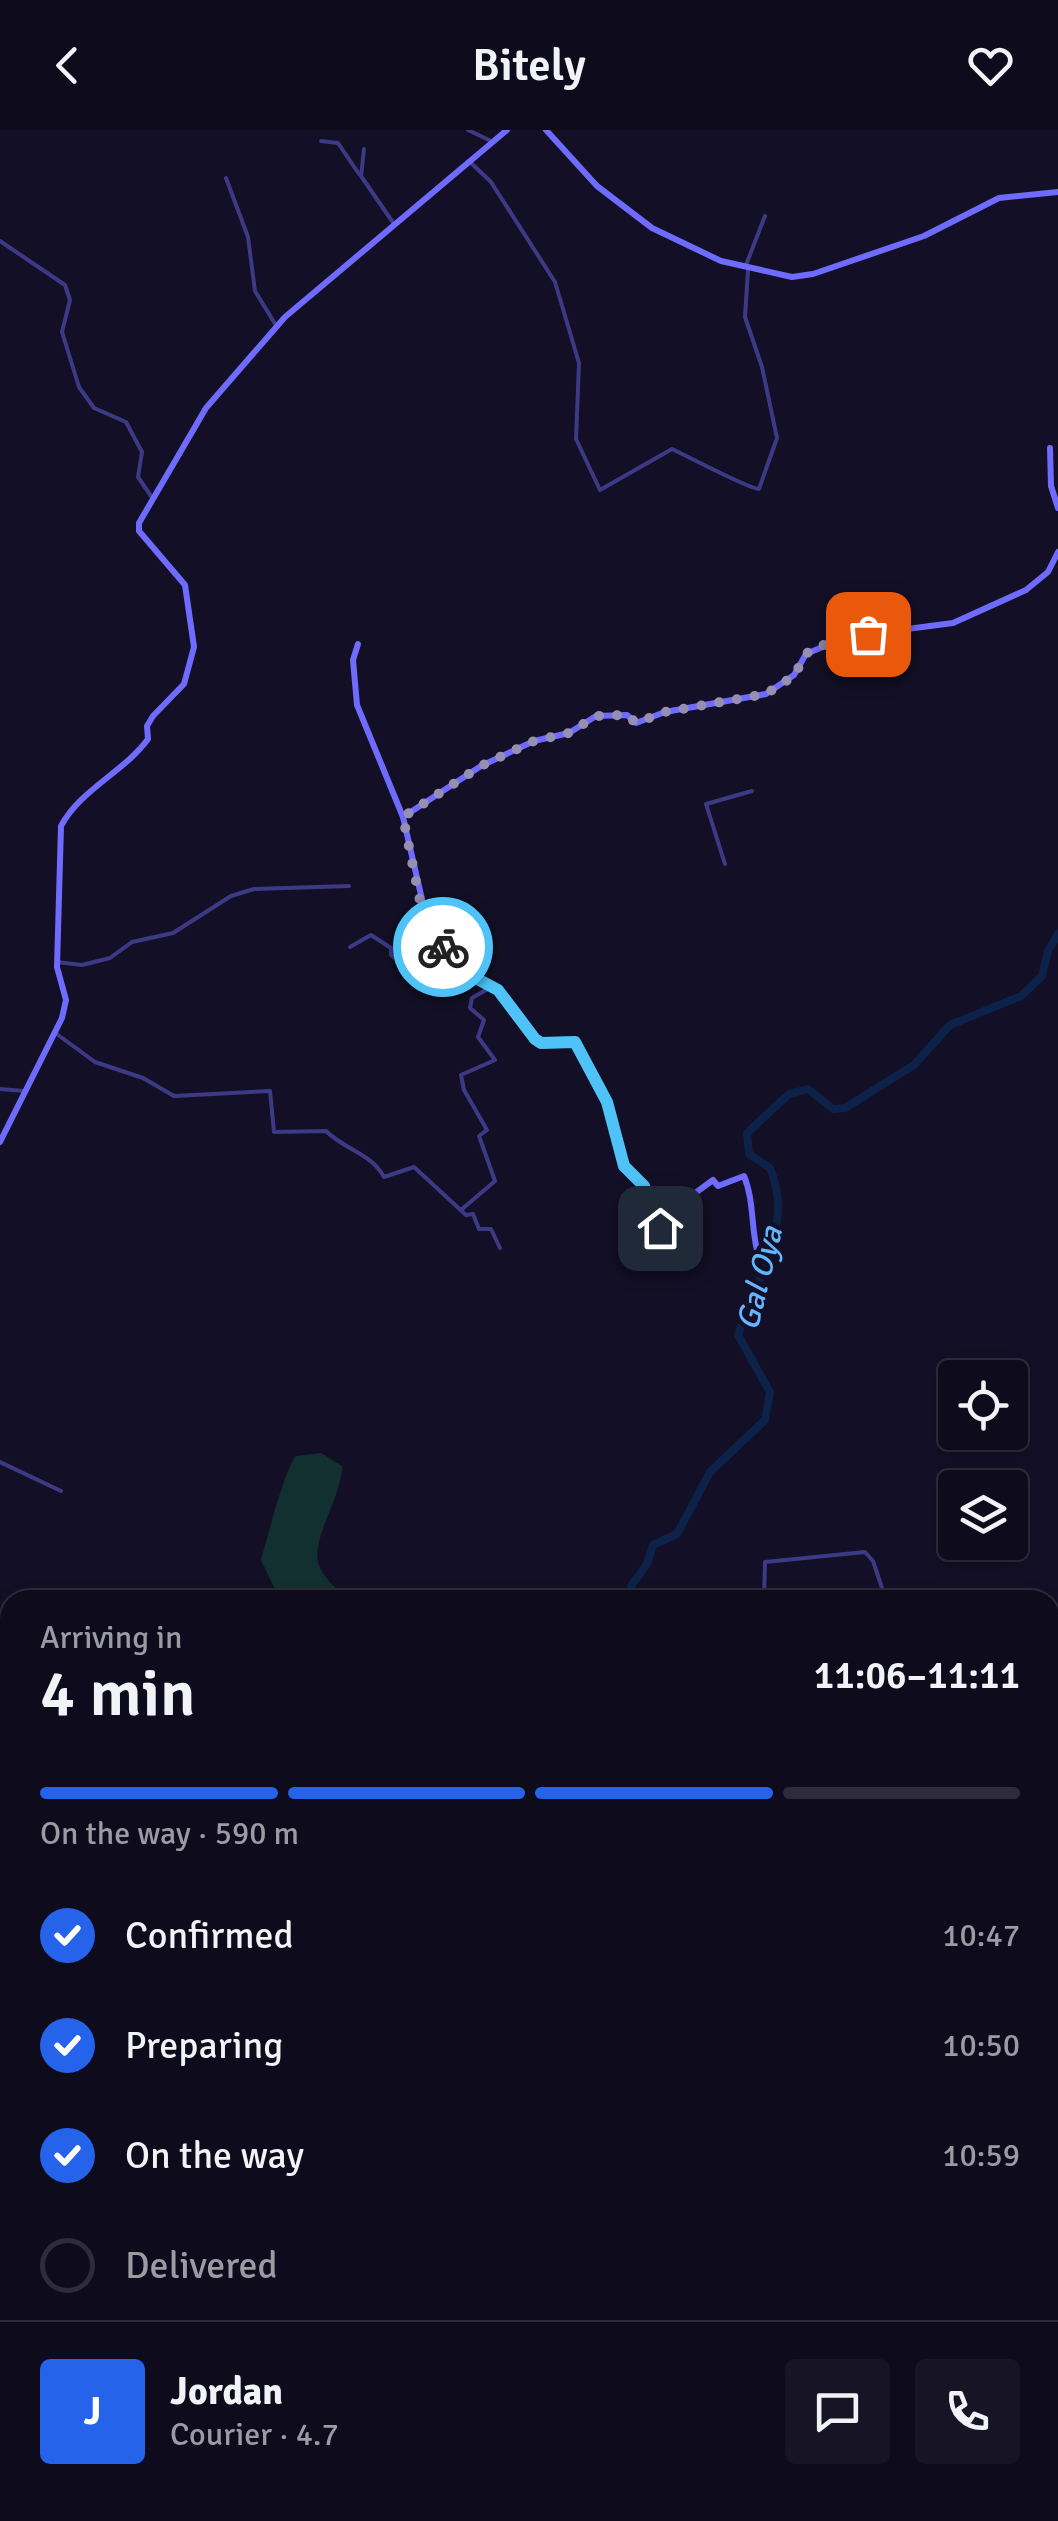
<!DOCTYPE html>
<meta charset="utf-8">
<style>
body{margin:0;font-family:Signika,sans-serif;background:#171425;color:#f1f3f6;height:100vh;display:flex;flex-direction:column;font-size:38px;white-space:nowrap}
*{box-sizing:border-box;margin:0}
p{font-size:32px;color:#9b9ba3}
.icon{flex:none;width:55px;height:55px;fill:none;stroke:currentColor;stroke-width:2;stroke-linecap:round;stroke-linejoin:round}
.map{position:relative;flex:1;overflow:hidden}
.panel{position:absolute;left:0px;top:1460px;width:1060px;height:932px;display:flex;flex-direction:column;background:#0e0b1c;border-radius:30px 30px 0 0;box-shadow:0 5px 15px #0003,0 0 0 2px #2e2b3b}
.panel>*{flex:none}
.buttons{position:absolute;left:938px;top:1230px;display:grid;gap:20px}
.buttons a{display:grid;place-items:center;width:90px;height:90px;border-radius:10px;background:#0e0b1c;box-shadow:0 5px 15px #0003,0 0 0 2px #2e2b3b;font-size:50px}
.pin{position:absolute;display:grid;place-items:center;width:85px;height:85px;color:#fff;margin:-42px;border-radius:20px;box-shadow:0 5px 15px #0006}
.courier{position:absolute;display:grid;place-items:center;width:100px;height:100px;margin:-50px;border:8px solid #4fc3f7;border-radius:50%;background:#fff;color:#222;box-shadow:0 2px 12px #0007}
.head em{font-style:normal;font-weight:600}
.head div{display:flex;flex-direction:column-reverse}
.head{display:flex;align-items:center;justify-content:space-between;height:170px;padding:0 40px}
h1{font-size:65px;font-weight:600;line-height:75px}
.bar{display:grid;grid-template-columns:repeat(4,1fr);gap:15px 10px;align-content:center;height:120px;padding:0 40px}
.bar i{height:12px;border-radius:8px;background:#2e2b3b}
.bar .active{background:#2563eb}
.bar p{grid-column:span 4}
.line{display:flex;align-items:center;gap:25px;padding:0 40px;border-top:2px solid #2e2b3b}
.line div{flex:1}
.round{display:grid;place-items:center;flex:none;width:105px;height:105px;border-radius:10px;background:#171425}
ol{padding:0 40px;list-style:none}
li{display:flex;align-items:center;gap:30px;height:110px}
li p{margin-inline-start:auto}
li .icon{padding:10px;border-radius:50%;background:#2563eb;color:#fff;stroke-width:4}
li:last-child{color:#9b9ba3}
li i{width:55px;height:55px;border:5px solid #2e2b3b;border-radius:50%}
header{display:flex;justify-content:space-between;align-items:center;height:130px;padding:0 40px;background:#0e0b1c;font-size:45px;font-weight:600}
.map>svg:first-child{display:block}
.green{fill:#12302f}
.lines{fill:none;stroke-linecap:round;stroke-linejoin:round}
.canal{stroke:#0c2248;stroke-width:5}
.river{stroke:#0c2248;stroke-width:8}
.minor{stroke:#3d3a85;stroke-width:4}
.secondary{stroke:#6f6bff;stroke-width:6}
.primary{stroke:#c25bff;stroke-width:8}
.done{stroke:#948fb3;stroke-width:10;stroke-dasharray:0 18}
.route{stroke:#4fc3f7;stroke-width:12}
.labels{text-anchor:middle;stroke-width:9;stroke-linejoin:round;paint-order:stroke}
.water-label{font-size:32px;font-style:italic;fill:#62b6ff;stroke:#130f26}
</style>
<header><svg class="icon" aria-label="back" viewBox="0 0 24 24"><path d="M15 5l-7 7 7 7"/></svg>Bitely<svg class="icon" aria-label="heart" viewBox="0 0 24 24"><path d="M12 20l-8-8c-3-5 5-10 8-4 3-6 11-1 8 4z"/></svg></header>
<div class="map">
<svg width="1058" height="2391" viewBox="0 0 1058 2391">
<rect width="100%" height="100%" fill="#130f26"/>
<path class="green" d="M 321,1323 L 342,1336 C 342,1369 308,1411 320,1438 C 326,1451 338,1458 345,1470 L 280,1470 L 261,1430 C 267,1409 285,1338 296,1326 Z"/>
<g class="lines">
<g class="canal">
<polyline points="98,1470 102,1464"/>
<polyline points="0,2237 10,2242"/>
</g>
<g class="river">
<path d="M 637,1470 L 631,1456 L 647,1434 L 653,1415 L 677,1404 L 710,1342 L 765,1290 L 770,1262 L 738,1205 C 755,1151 795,1096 770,1038 L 749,1024 L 747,1003 L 789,964 L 808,959 L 833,979 L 845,978 L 914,935 L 950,895 L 1021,866 L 1042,846 L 1048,821 L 1058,804"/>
<polyline points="747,2391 752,2382"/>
</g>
<g class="minor">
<polyline points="468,0 491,11"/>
<polyline points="321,11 338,13 359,44"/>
<polyline points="364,19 361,46 394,94"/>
<path d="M 470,32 L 491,52 L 555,152 L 579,233 L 576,309 L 600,360 L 672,319 C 687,326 749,359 759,359 L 777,308 L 762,237 L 745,187 L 748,140"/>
<polyline points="226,48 248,107 255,161 277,197"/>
<polyline points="0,111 65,155 70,170 62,202 79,257 94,278 126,292 142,322 138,347 153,369"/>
<polyline points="746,135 765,86"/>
<polyline points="725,734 706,674 752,661"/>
<polyline points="350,817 371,805 391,818 391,825 405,837 416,834 432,817 430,810 436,808"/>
<polyline points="57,832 82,835 110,828 132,812 173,803 231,766 254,759 349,756"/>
<path d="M 54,902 L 95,932 L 143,948 L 174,966 L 270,961 L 274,1002 L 326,1001 C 345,1020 371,1023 384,1047 L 414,1037 L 466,1085 L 473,1084 L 479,1099 L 491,1099 L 500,1118"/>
<polyline points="0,959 24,961"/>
<polyline points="461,1080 495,1051 479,1006 487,1000 464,960 461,945 495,930 478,907 484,890 470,878 472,868 493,856"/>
<polyline points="0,1332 61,1361"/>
<polyline points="764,1470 765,1432 865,1422 873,1431 886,1470"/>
<polyline points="1050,1655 1058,1670"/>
<polyline points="1050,1763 1058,1761"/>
<polyline points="3,1875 10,1871"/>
<polyline points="0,2171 10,2164"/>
<polyline points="909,2382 910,2391"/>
<polyline points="387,2391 395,2382"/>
</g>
<g class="secondary">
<polyline points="546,0 597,56 652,98 721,131 792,147 813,144 924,106 999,68 1058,62"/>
<polyline points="1050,318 1051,356 1058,378"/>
<path d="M 358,514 L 353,530 L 357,575 L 403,687 L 427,791 L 456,833 L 499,860 L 535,909 L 541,913 L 575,912 L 607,972 L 624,1036 L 644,1056 L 648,1071 L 643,1086 L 654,1098 L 659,1098 L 656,1087 L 664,1086 L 713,1050 L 718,1056 L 744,1046 C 754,1070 751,1096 757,1120"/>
<polyline points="403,687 481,636 534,611 569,603 596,586 627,585 636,593 665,582 766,564 794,545 806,524 846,507 953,493 1026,460 1048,442 1058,422"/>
<path d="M 0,1012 L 62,888 L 66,870 L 57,837 L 61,696 C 81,659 124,642 148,609 L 147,596 L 153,586 L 184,554 L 194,517 L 185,455 L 139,401 L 139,393 L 206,278 L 285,187 L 507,0"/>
</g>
<g class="primary">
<polyline points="0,2079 10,2114"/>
<polyline points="310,2382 321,2391"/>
</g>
</g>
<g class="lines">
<polyline class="done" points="443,817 421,776 403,687 481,636 534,611 569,603 596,586 627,585 636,593 665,582 766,564 794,546 806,524 816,517 868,504"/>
<polyline class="route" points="443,817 468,844 498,860 535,909 541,913 575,912 607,972 624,1036 644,1056 648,1071 644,1086 660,1098"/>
</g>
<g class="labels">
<g class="water-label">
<text transform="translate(759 1148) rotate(-76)" y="11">Gal Oya</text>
</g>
</g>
</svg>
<div class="buttons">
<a><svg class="icon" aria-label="locate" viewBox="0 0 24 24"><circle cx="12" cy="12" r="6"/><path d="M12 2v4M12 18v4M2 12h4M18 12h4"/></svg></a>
<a><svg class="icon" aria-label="layers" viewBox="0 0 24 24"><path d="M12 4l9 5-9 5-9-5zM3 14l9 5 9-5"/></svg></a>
</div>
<div class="pin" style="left:868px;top:504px;background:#ea580c"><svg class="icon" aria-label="bag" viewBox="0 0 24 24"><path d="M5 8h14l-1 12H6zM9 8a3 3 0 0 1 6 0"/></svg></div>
<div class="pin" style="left:660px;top:1098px;background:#1f2937"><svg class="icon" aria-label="home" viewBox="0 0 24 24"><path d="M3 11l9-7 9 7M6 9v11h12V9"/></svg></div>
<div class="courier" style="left:443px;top:817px"><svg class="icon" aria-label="bike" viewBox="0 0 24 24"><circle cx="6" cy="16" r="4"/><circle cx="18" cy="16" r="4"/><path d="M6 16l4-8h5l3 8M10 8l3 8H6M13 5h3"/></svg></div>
<section class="panel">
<div class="head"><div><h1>4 min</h1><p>Arriving in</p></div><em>11:06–11:11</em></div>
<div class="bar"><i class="active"></i><i class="active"></i><i class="active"></i><i></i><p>On the way · 590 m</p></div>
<ol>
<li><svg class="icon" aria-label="check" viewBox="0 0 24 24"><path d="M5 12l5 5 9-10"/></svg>Confirmed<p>10:47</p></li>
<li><svg class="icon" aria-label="check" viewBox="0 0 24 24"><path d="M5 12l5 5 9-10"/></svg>Preparing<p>10:50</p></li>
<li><svg class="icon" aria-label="check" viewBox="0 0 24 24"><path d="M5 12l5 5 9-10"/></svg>On the way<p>10:59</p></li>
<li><i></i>Delivered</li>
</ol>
<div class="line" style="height:180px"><b class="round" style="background:#2563eb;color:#fff">J</b><div><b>Jordan</b><p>Courier · 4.7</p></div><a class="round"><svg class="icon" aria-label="chat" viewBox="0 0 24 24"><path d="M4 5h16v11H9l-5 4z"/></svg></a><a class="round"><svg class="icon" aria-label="phone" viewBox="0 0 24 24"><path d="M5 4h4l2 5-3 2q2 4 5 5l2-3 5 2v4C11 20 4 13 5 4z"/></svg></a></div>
</section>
</div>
